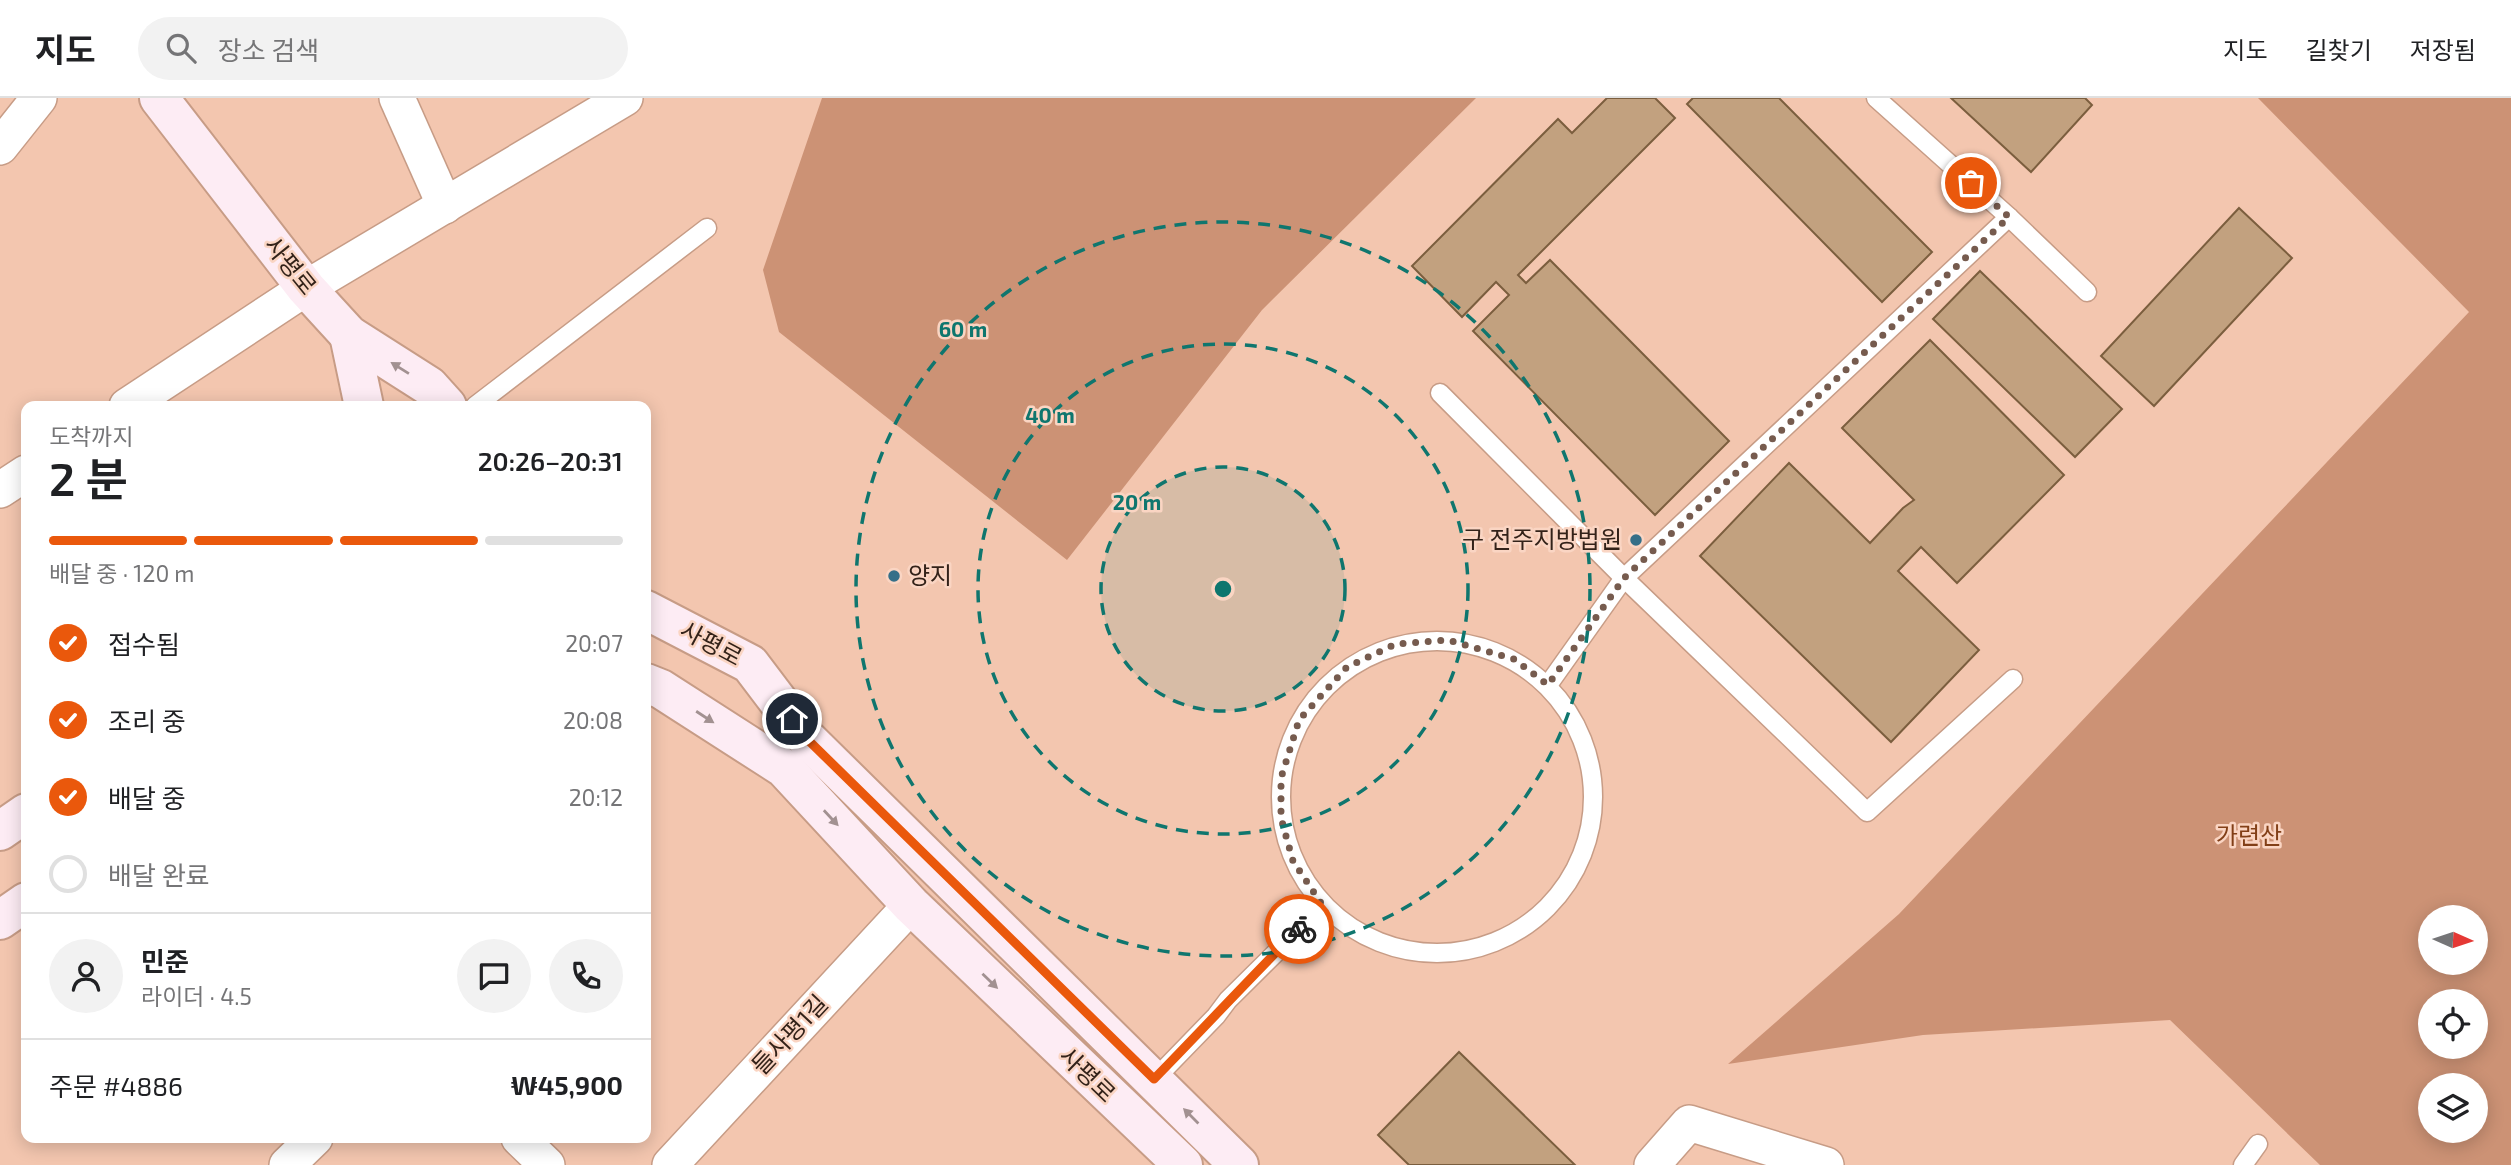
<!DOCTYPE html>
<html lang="ko">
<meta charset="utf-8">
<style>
body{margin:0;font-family:"Exo 2","Noto Sans KR",sans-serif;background:#f2f2f2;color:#202124;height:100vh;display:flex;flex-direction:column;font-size:26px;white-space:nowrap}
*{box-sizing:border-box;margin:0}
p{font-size:23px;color:#757577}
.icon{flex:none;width:38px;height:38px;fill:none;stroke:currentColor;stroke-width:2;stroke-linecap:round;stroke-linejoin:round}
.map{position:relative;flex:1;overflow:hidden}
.sheet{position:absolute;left:21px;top:303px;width:630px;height:742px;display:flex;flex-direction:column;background:#fff;border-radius:14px;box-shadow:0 4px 18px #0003}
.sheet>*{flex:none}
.needle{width:46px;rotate:93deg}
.fabs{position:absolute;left:2418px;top:807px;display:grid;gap:14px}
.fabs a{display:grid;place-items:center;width:70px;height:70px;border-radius:50%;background:#fff;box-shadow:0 4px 18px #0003;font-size:35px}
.pin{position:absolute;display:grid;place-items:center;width:60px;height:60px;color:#fff;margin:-30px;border:4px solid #fff;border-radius:50%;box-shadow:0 2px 7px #0007}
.courier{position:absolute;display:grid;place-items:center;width:70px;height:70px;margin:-35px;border:5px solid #ea580c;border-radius:50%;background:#fff;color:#222;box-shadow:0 2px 9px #0007}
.summary em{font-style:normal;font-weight:600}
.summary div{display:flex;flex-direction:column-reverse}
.summary{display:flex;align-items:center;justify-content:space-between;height:119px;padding:0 28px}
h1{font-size:46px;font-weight:600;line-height:52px}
.bar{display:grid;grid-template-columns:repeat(4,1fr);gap:10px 7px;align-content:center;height:84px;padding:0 28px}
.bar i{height:9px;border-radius:5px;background:#e0e0e0}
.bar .selected{background:#ea580c}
.bar p{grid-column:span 4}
.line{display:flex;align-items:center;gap:18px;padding:0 28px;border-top:2px solid #e0e0e0}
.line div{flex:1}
.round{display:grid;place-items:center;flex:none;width:74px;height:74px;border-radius:37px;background:#f2f2f2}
ol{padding:0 28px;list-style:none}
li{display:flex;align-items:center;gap:21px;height:77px}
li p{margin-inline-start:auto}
li .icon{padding:7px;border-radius:50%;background:#ea580c;color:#fff;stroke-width:4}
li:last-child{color:#757577}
li i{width:38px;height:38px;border:4px solid #e0e0e0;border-radius:50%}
header{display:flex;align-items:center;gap:42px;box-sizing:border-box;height:98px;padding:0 35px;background:#fff;border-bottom:2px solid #e0e0e0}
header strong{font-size:33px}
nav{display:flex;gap:38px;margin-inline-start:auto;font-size:24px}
.search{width:490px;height:63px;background:#f2f2f2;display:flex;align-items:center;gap:18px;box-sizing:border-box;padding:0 24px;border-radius:38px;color:#757577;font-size:26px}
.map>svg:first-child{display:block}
.green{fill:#cc9275;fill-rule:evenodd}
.building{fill:#c2a17f;stroke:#7b5e3e;stroke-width:2}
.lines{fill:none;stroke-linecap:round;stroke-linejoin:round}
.lane-casing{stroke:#c79c86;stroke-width:21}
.street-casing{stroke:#c79c86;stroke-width:38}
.secondary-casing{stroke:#c79c86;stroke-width:42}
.lane{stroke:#fff;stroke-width:18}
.street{stroke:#fff;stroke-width:35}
.secondary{stroke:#fdecf4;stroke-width:38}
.oneway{fill:#a29191}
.done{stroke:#765b4e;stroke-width:7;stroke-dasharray:0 12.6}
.route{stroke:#ea580c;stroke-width:9}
.ring{fill:none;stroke:#0f766e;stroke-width:3.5;stroke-dasharray:12 9}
.poi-dot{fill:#356f88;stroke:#fad5c3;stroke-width:2.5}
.labels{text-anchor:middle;stroke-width:5;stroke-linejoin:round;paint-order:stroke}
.street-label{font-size:24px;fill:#332219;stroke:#fad5c3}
.poi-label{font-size:24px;fill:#332219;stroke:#fad5c3;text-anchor:end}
.park-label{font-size:24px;fill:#823f17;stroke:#fad5c3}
.centre{fill:#0f766e;stroke:#fad5c3;stroke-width:3.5}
.ring-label{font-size:21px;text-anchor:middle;font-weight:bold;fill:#0f766e;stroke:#fad5c3;stroke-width:5;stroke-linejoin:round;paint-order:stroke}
</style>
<header>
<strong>지도</strong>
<div class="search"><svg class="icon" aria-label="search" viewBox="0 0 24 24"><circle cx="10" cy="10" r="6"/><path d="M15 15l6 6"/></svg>장소 검색</div>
<nav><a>지도</a><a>길찾기</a><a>저장됨</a></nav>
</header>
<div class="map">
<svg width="2511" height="1067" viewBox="0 0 2511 1067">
<rect width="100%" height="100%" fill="#f3c6af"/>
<g class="green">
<polygon points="822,0 1476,0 1262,212 1067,462 779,234 763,172"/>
<path d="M 2258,0 L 2511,0 L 2511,1067 L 2320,1067 L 2170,922 L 1923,937 L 1728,966 L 1899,816 L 2469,214 ZM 2431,819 L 2476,819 L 2476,864 L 2431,864 ZM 2431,903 L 2476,903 L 2476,948 L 2431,948 ZM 2431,987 L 2476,987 L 2476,1032 L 2431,1032 Z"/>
</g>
<g class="building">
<polygon points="1607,0 1655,0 1675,20 1518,177 1526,185 1550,162 1729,343 1655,417 1473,233 1509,197 1496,184 1462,219 1412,168 1558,21 1572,35"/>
<polygon points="1693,0 1779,0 1932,154 1882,204 1687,6"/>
<polygon points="1951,0 2085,0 2092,7 2031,74"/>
<polygon points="2239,110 2292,160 2154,308 2101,258"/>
<polygon points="1980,173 2122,311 2075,359 1933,221"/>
<polygon points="1930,242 2064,377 1957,485 1921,449 1898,473 1979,552 1891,644 1700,458 1789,365 1870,445 1903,410 1914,402 1842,330"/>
<polygon points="1459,954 1575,1067 1409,1067 1378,1037"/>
</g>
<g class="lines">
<g class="lane-casing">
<g id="lane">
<polyline points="1876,0 2009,119 2087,194"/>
<polyline points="1440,295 1624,480 1867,714 2013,581"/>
<polyline points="475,308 707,130"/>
<circle cx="1437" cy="699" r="156"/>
<polyline points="1548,587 1624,480 2009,119"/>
<polyline points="1150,986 1216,918 1228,902 1323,808"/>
<polyline points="2243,1067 2258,1046"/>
</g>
</g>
<g class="street-casing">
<g id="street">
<polyline points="397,0 445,108"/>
<polyline points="0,49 39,0"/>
<polyline points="127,308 306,190 625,0"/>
<polyline points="0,392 26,375"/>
<polyline points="519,1040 547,1067"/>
<polyline points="287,1067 315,1040"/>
<polyline points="670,1067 911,807"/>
<polyline points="1652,1067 1689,1025 1826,1067"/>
</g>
</g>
<g class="secondary-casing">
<g id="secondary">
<polyline points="159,0 306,190 349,237 429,288 447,308"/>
<polyline points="349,237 364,308"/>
<polyline points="646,512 750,566 806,640 1239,1067"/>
<polyline points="646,585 661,591 784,670 911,807 1183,1067"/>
<polyline points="0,733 26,715"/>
<polyline points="0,822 26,804"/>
</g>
</g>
<use href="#lane" class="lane"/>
<use href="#street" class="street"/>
<use href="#secondary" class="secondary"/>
</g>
<defs><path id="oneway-solid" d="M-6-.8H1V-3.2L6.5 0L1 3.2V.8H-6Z" transform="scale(1.75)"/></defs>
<g class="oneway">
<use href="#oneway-solid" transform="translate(400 270) rotate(-148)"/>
<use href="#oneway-solid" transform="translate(705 619) rotate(33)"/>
<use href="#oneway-solid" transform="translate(831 720) rotate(47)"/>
<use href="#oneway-solid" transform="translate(990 883) rotate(44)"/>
<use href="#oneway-solid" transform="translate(1191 1018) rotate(-135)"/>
</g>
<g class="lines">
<polyline class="done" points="1299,831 1323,808 1293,763 1281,720 1281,680 1299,622 1347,569 1396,546 1448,542 1514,561 1548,587 1624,480 2009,119 1971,85"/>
<path class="route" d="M 792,621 L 806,640 L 1154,981 C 1203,931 1250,880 1299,831"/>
</g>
<circle cx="1223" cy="491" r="122" fill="#0f766e" fill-opacity=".12"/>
<g class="ring">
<circle cx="1223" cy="491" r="122"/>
<circle cx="1223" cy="491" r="245"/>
<circle cx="1223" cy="491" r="367"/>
</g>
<g class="poi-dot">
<circle cx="1636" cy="442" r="7"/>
<circle cx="894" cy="478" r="7"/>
</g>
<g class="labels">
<g class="street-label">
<text transform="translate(290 168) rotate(51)" y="8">사평로</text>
<text transform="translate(711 546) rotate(28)" y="8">사평로</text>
<text transform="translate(790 937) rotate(-47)" y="8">들사평1길</text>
<text transform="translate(1087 977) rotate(44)" y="8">사평로</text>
</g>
<g class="poi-label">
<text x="1622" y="450">구 전주지방법원</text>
<text x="908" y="486" text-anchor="start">양지</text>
</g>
<g class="park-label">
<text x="2249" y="746">가련산</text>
</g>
</g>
<circle cx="1223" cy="491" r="10" class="centre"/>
<g class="ring-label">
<text x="963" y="239">60 m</text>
<text x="1050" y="325">40 m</text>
<text x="1137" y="412">20 m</text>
</g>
</svg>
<div class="fabs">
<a><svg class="needle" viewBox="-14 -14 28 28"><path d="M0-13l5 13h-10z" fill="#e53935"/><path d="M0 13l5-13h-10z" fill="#757577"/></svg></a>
<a><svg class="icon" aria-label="locate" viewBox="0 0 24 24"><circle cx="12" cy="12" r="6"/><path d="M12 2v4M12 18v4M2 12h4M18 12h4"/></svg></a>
<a><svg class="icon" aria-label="layers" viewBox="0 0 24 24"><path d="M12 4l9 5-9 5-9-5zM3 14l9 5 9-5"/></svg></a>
</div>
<div class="pin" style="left:1971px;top:85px;background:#ea580c"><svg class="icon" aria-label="bag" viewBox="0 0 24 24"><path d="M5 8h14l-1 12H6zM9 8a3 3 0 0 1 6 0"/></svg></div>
<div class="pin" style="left:792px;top:621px;background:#1f2937"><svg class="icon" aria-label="home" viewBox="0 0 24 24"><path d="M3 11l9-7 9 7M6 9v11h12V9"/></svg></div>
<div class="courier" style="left:1299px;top:831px"><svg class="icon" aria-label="bike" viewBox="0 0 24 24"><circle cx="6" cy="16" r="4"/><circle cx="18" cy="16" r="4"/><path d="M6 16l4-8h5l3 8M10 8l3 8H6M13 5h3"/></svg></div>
<section class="sheet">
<div class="summary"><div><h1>2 분</h1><p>도착까지</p></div><em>20:26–20:31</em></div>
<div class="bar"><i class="selected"></i><i class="selected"></i><i class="selected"></i><i></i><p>배달 중 · 120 m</p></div>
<ol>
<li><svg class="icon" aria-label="check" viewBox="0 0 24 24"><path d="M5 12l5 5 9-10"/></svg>접수됨<p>20:07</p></li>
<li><svg class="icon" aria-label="check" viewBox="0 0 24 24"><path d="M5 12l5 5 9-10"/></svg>조리 중<p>20:08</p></li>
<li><svg class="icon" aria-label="check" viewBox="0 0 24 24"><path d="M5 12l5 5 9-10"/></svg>배달 중<p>20:12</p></li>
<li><i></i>배달 완료</li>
</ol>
<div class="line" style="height:126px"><a class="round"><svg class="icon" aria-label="person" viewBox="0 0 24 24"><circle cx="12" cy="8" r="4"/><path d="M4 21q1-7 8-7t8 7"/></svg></a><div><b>민준</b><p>라이더 · 4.5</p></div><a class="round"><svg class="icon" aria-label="chat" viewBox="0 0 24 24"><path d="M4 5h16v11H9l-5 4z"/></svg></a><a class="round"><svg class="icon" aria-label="phone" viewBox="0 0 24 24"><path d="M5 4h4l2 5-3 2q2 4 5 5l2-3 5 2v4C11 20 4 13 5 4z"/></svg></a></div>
<div class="line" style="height:91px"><div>주문 #4886</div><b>₩45,900</b></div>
</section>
</div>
